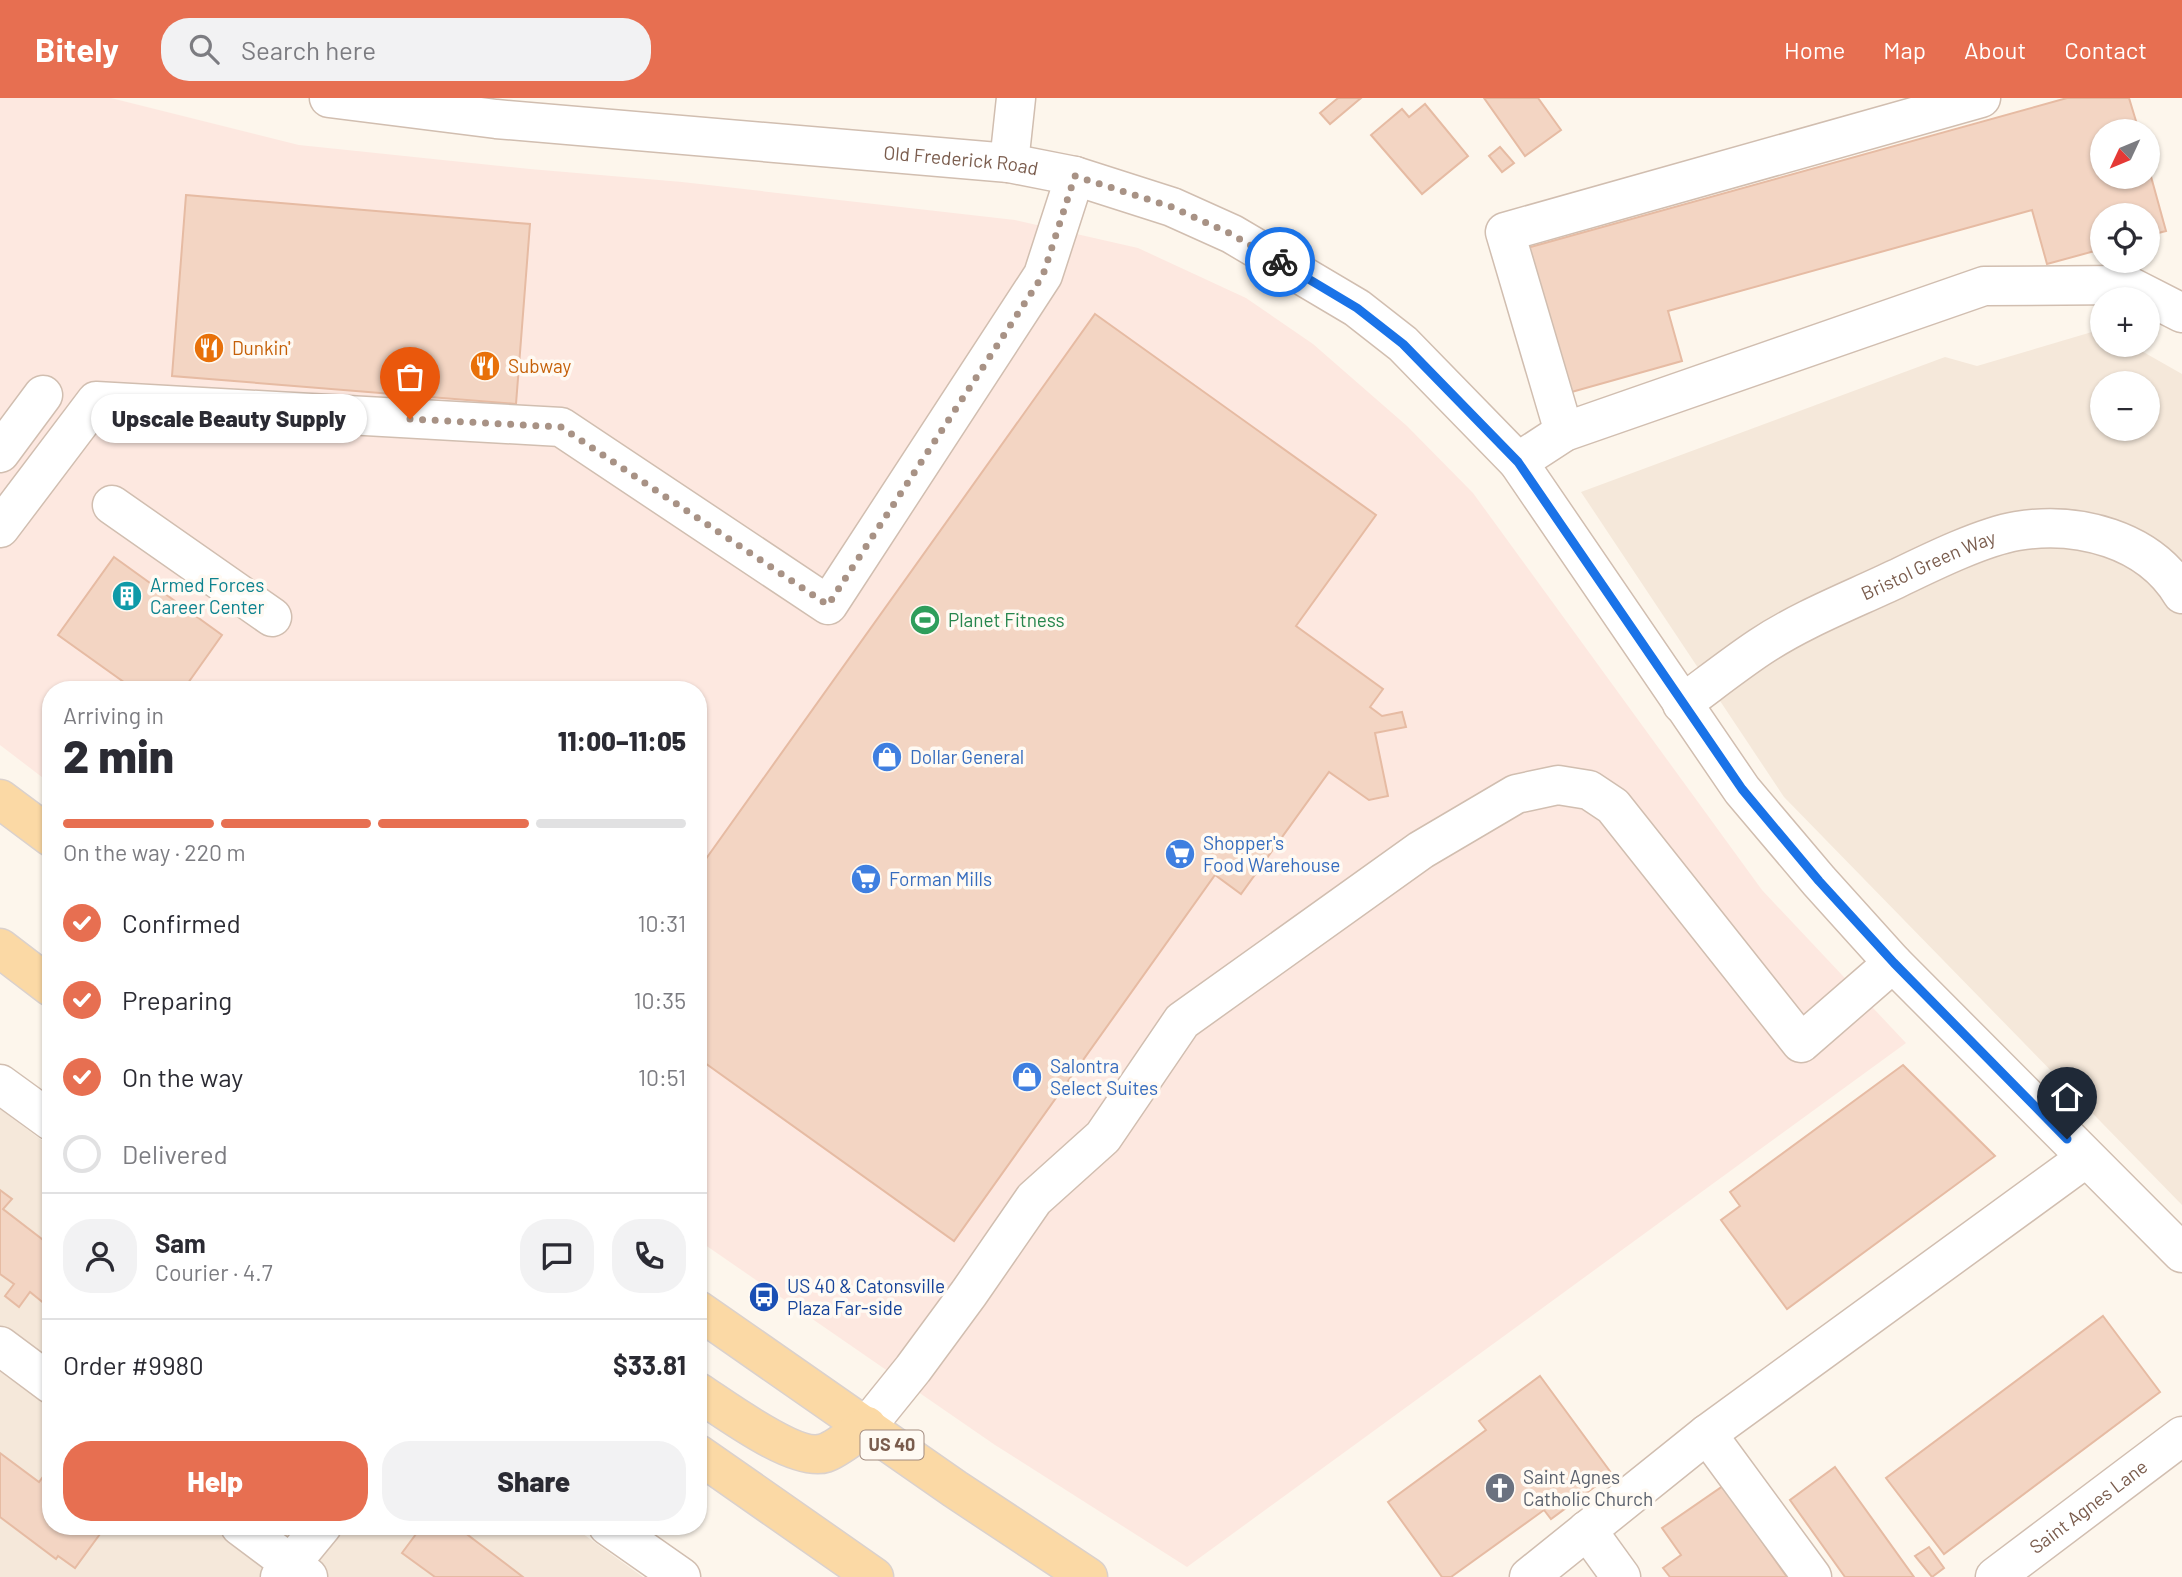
<!DOCTYPE html>
<meta charset="utf-8">
<style>
body{margin:0;font-family:Barlow,sans-serif;background:#f2f2f3;color:#2b2b33;height:100vh;display:flex;flex-direction:column;font-size:26px;white-space:nowrap}
*{box-sizing:border-box;margin:0}
p{font-size:23px;color:#7c7c81}
.icon{flex:none;width:38px;height:38px;fill:none;stroke:currentColor;stroke-width:2;stroke-linecap:round;stroke-linejoin:round}
.map{position:relative;flex:1;overflow:hidden}
.drawer{position:absolute;left:42px;top:583px;width:665px;height:854px;display:flex;flex-direction:column;background:#fff;border-radius:28px;box-shadow:0 2px 5px #0004}
.drawer>*{flex:none}
.needle{width:46px;rotate:226deg}
.buttons{position:absolute;left:2090px;top:21px;display:grid;gap:14px}
.buttons a{display:grid;place-items:center;width:70px;height:70px;border-radius:50%;background:#fff;box-shadow:0 2px 5px #0004;font-size:35px}
.pin{position:absolute;display:grid;place-items:center;width:60px;height:60px;color:#fff;margin:-72px -30px;border-radius:50% 50% 50% 0;rotate:-45deg;box-shadow:0 0 7px #0007}
.pin .icon{rotate:45deg}
.courier{position:absolute;display:grid;place-items:center;width:70px;height:70px;margin:-35px;border:5px solid #1a73e8;border-radius:50%;background:#fff;color:#222;box-shadow:0 2px 9px #0007}
.bubble{position:absolute;height:49px;border-radius:24px;background:#fff;box-shadow:0 2px 5px #0004;font-size:23px;font-weight:800;line-height:49px;text-align:center}
.head em{font-style:normal;font-weight:800}
.head div{display:flex;flex-direction:column-reverse}
.head{display:flex;align-items:center;justify-content:space-between;height:119px;padding:0 21px}
h1{font-size:46px;font-weight:800;line-height:52px}
.bar{display:grid;grid-template-columns:repeat(4,1fr);gap:10px 7px;align-content:center;height:84px;padding:0 21px}
.bar i{height:9px;border-radius:5px;background:#e1e1e2}
.bar .active{background:#e76f51}
.bar p{grid-column:span 4}
.line{display:flex;align-items:center;gap:18px;padding:0 21px;border-top:2px solid #e1e1e2}
.line div{flex:1}
.round{display:grid;place-items:center;flex:none;width:74px;height:74px;border-radius:28px;background:#f2f2f3}
ol{padding:0 21px;list-style:none}
li{display:flex;align-items:center;gap:21px;height:77px}
li p{margin-inline-start:auto}
li .icon{padding:7px;border-radius:50%;background:#e76f51;color:#fff;stroke-width:4}
li:last-child{color:#7c7c81}
li i{width:38px;height:38px;border:4px solid #e1e1e2;border-radius:50%}
.primary-button{display:flex;gap:14px;margin-top:auto;padding:14px 21px}
.primary-button a{flex:1;height:80px;border-radius:28px;background:#e76f51;color:#fff;font-size:28px;font-weight:800;line-height:80px;text-align:center}
.primary-button a+a{background:#f2f2f3;color:#2b2b33}
header{display:flex;align-items:center;gap:42px;box-sizing:border-box;height:98px;padding:0 35px;background:#e76f51;color:#fff}
header strong{font-size:33px}
nav{display:flex;gap:38px;margin-inline-start:auto;font-size:24px}
.search{width:490px;height:63px;background:#f2f2f3;display:flex;align-items:center;gap:18px;box-sizing:border-box;padding:0 24px;border-radius:28px;color:#7c7c81;font-size:26px}
.map>svg:first-child{display:block}
.residential{fill:#f5e8da;fill-rule:evenodd}
.commercial{fill:#fde8e0}
.building{fill:#f3d5c3;stroke:#e6bba3;stroke-width:2}
.lines{fill:none;stroke-linecap:round;stroke-linejoin:round}
.minor-casing{stroke:#d1beb0;stroke-width:41}
.major-casing{stroke:#dad1cd;stroke-width:41}
.minor{stroke:#fff;stroke-width:38}
.major{stroke:#fbd9a5;stroke-width:38}
.done{stroke:#a89285;stroke-width:7;stroke-dasharray:0 12.6}
.route{stroke:#1a73e8;stroke-width:9}
.labels{text-anchor:middle;stroke-width:7;stroke-linejoin:round;paint-order:stroke}
.shield{fill:#fffaf3;stroke:#a28b7f;stroke-width:2}
.shield-label{font-size:18px;font-weight:bold;fill:#7a5c4d}
.street-label{font-size:19px;fill:#7a5c4d;stroke:#fffaf3}
.food-label{font-size:19px;fill:#c56008;stroke:#fffaf3;text-anchor:start}
.culture-label{font-size:19px;fill:#0d838f;stroke:#fffaf3;text-anchor:start}
.leisure-label{font-size:19px;fill:#27864d;stroke:#fffaf3;text-anchor:start}
.shop-label{font-size:19px;fill:#366cbe;stroke:#fffaf3;text-anchor:start}
.transit-label{font-size:19px;fill:#164399;stroke:#fffaf3;text-anchor:start}
.worship-label{font-size:19px;fill:#5b616d;stroke:#fffaf3;text-anchor:start}
</style>
<header>
<strong>Bitely</strong>
<div class="search"><svg class="icon" aria-label="search" viewBox="0 0 24 24"><circle cx="10" cy="10" r="6"/><path d="M15 15l6 6"/></svg>Search here</div>
<nav><a>Home</a><a>Map</a><a>About</a><a>Contact</a></nav>
</header>
<div class="map">
<svg width="2182" height="1479" viewBox="0 0 2182 1479">
<rect width="100%" height="100%" fill="#fdf6ec"/>
<g class="residential">
<path d="M 2102,231 L 2102,247 L 2131,247 L 2182,276 L 2182,1107 L 1784,699 L 1581,394 L 1945,259 L 1977,268 ZM 2102,285 L 2147,285 L 2147,331 L 2102,331 Z"/>
<polygon points="0,1011 51,1049 51,1428 572,1428 643,1479 0,1479"/>
</g>
<polygon class="commercial" points="0,0 111,0 299,47 530,71 682,84 1015,122 1138,150 1246,200 1313,246 1407,328 1473,395 1762,792 1906,945 1187,1469 995,1347 698,1142 698,592 51,592 51,686 0,647"/>
<g class="building">
<polygon points="1338,0 1361,0 1330,26 1320,15"/>
<polygon points="1484,0 1538,0 1561,32 1525,58"/>
<polygon points="2067,0 2129,0 2139,33 2102,33 2102,79 2147,79 2147,64 2166,133 2147,138 2147,117 2102,117 2102,151 2047,166 2032,112 1668,213 1682,263 1568,295 1527,150"/>
<polygon points="1425,6 1468,58 1422,96 1371,37 1402,11 1409,19"/>
<polygon points="1500,49 1514,65 1502,74 1489,58"/>
<polygon points="186,97 530,126 516,306 172,278"/>
<polygon points="1095,216 1376,417 1296,528 1383,591 1370,609 1382,618 1402,614 1406,629 1375,635 1388,698 1369,702 1329,674 1241,796 1215,777 954,1143 698,960 698,772"/>
<polygon points="114,459 222,537 183,592 135,592 58,537"/>
<polygon points="1903,967 1995,1058 1787,1211 1721,1122 1740,1108 1730,1094"/>
<polygon points="0,1092 12,1101 3,1111 51,1148 51,1211 30,1194 19,1209 5,1198 14,1186 0,1176"/>
<polygon points="2103,1218 2160,1294 1944,1456 1886,1380"/>
<polygon points="1540,1278 1612,1376 1551,1421 1544,1412 1451,1479 1442,1479 1388,1404 1486,1332 1479,1323"/>
<polygon points="0,1355 39,1384 51,1368 51,1428 89,1428 100,1436 75,1470 58,1458 56,1461 0,1419"/>
<polygon points="1835,1369 1914,1479 1845,1479 1790,1402"/>
<polygon points="1723,1388 1787,1479 1670,1479 1663,1470 1681,1457 1662,1430"/>
<polygon points="422,1428 456,1428 523,1479 435,1479 402,1455"/>
<polygon points="1929,1449 1944,1470 1932,1479 1915,1458"/>
</g>
<g class="lines">
<g class="minor-casing">
<g id="minor">
<path id="s1" d="M 329,0 L 496,21 L 1009,65 L 1075,78 L 1172,109 L 1232,136 L 1357,210 L 1403,246 L 1518,364 L 1742,692 L 1819,783 L 1893,865 L 2182,1155"/>
<polyline points="1009,65 1016,0"/>
<polyline points="1564,334 1505,134 1981,0"/>
<polyline points="0,355 43,297"/>
<polyline points="1518,364 1564,334 1984,188 2127,187 2182,215"/>
<polyline points="112,407 272,519"/>
<polyline points="0,430 96,303 561,329 828,507 1043,177 1075,78"/>
<path id="s2" d="M 1682,606 C 1708,587 1733,567 1760,549 C 1802,521 1852,502 1898,480 C 1931,464 1982,439 2017,433 C 2078,423 2149,441 2182,496"/>
<polyline points="0,986 51,1023"/>
<polyline points="0,1248 51,1286"/>
<polyline points="867,1328 913,1271 969,1195 1034,1101 1103,1039 1182,923 1421,752 1516,696 1558,687 1589,692 1613,708 1801,945 1893,865"/>
<polyline points="1707,1336 1812,1479"/>
<polyline points="240,1428 308,1479"/>
<polyline points="608,1428 681,1479"/>
<polyline points="1587,1432 1621,1479"/>
<polyline points="280,1479 322,1428"/>
<polyline points="1529,1479 1707,1336 2086,1060"/>
<path id="s3" d="M 1995,1479 L 2182,1338"/>
</g>
</g>
<g class="major-casing">
<g id="major">
<polyline points="0,701 51,739"/>
<polyline points="0,850 51,889"/>
<polyline points="698,1212 955,1391 1088,1479"/>
<path d="M 698,1294 C 723,1310 796,1365 825,1355 C 837,1351 855,1336 867,1328"/>
<polyline points="698,1356 874,1479"/>
</g>
</g>
<use href="#minor" class="minor"/>
<use href="#major" class="major"/>
</g>
<g class="lines">
<polyline class="done" points="410,321 561,329 828,507 1043,177 1075,78 1172,109 1231,136 1280,164"/>
<polyline class="route" points="1280,164 1357,210 1403,246 1518,364 1742,691 1819,783 1894,865 2067,1041"/>
</g>
<defs>
<g id="restaurant-disc" transform="scale(1.575)"><circle r="9.5" fill="#e8710a" stroke="#fffaf3"/><path d="M-5-6h1v4h1v-4h1v4h1v-4h1v5L-1.5 .5V6h-2V.5L-5-1ZM5-6V6H3V1.5H1.5Q1.5-4 5-6Z" fill="#fff"/></g>
<g id="building-disc" transform="scale(1.575)"><circle r="9.5" fill="#0f9aa8" stroke="#fffaf3"/><path d="M-4-6H4V6H1V3H-1V6H-4ZM-2.5-4.3h1.7v1.8h-1.7ZM.8-4.3h1.7v1.8H.8ZM-2.5-1h1.7V.8h-1.7ZM.8-1h1.7V.8H.8Z" fill="#fff"/></g>
<g id="stadium-disc" transform="scale(1.575)"><circle r="9.5" fill="#2e9e5b" stroke="#fffaf3"/><path d="M0-5a6.5 5 0 1 0 0 10a6.5 5 0 1 0 0-10ZM-3.5-1.8h7v3.6h-7Z" fill="#fff"/></g>
<g id="shop-disc" transform="scale(1.575)"><circle r="9.5" fill="#3f7fe0" stroke="#fffaf3"/><path d="M-5-2.5h2.3a2.7 3.5 0 0 1 5.4 0H5L5.5 6h-11ZM-1.5-2.5h3a1.5 2.3 0 0 0-3 0Z" fill="#fff"/></g>
<g id="supermarket-disc" transform="scale(1.575)"><circle r="9.5" fill="#3f7fe0" stroke="#fffaf3"/><path d="M-6-5.5h2.5l.6 2H6L4.5 2H-2.5L-4.4-4H-6ZM-1.5 3.2a1.3 1.3 0 1 0 .1 0ZM3 3.2a1.3 1.3 0 1 0 .1 0Z" fill="#fff"/></g>
<g id="bus-disc" transform="scale(1.575)"><circle r="9.5" fill="#1a4fb4" stroke="#fffaf3"/><path d="M-5-6H5V4H4V6H2V4H-2V6H-4V4H-5ZM-3.5-4V0h7V-4ZM-3.5 1.2v1.5H-2V1.2ZM2 1.2v1.5H3.5V1.2Z" fill="#fff"/></g>
<g id="church-disc" transform="scale(1.575)"><circle r="9.5" fill="#6b7280" stroke="#fffaf3"/><path d="M-1.2-6h2.4v3.5h3.3v2.4h-3.3V6h-2.4V-.1h-3.3v-2.4h3.3Z" fill="#fff"/></g>
</defs>
<g fill-rule="evenodd">
<use href="#restaurant-disc" x="209" y="250"/>
<use href="#restaurant-disc" x="485" y="268"/>
<use href="#building-disc" x="127" y="498"/>
<use href="#stadium-disc" x="925" y="522"/>
<use href="#shop-disc" x="887" y="659"/>
<use href="#supermarket-disc" x="1180" y="756"/>
<use href="#supermarket-disc" x="866" y="781"/>
<use href="#shop-disc" x="1027" y="979"/>
<use href="#bus-disc" x="764" y="1199"/>
<use href="#church-disc" x="1500" y="1390"/>
</g>
<g class="labels">
<rect class="shield" x="860.5" y="1332.5" width="63" height="29" rx="5"/>
<g class="shield-label">
<text x="892" y="1353">US 40</text>
</g>
<g class="street-label">
<text dy="7" stroke="none"><textPath href="#s1" startOffset="635">Old Frederick Road</textPath></text>
<text dy="7" stroke="none"><textPath href="#s2" startOffset="284">Bristol Green Way</textPath></text>
<text dy="7" stroke="none"><textPath href="#s3" startOffset="117">Saint Agnes Lane</textPath></text>
</g>
<g class="food-label">
<text x="232" y="257">Dunkin'</text>
<text x="508" y="275">Subway</text>
</g>
<g class="culture-label">
<text x="150" y="494">Armed Forces<tspan x="150" dy="22">Career Center</tspan></text>
</g>
<g class="leisure-label">
<text x="948" y="529">Planet Fitness</text>
</g>
<g class="shop-label">
<text x="910" y="666">Dollar General</text>
<text x="1203" y="752">Shopper's<tspan x="1203" dy="22">Food Warehouse</tspan></text>
<text x="889" y="788">Forman Mills</text>
<text x="1050" y="975">Salontra<tspan x="1050" dy="22">Select Suites</tspan></text>
</g>
<g class="transit-label">
<text x="787" y="1195">US 40 &amp; Catonsville<tspan x="787" dy="22">Plaza Far-side</tspan></text>
</g>
<g class="worship-label">
<text x="1523" y="1386">Saint Agnes<tspan x="1523" dy="22">Catholic Church</tspan></text>
</g>
</g>
</svg>
<div class="buttons">
<a><svg class="needle" viewBox="-14 -14 28 28"><path d="M0-13l5 13h-10z" fill="#e53935"/><path d="M0 13l5-13h-10z" fill="#7c7c81"/></svg></a>
<a><svg class="icon" aria-label="locate" viewBox="0 0 24 24"><circle cx="12" cy="12" r="6"/><path d="M12 2v4M12 18v4M2 12h4M18 12h4"/></svg></a>
<a>+</a>
<a>−</a>
</div>
<div class="pin" style="left:410px;top:321px;background:#ea580c"><svg class="icon" aria-label="bag" viewBox="0 0 24 24"><path d="M5 8h14l-1 12H6zM9 8a3 3 0 0 1 6 0"/></svg></div>
<div class="pin" style="left:2067px;top:1041px;background:#1f2937"><svg class="icon" aria-label="home" viewBox="0 0 24 24"><path d="M3 11l9-7 9 7M6 9v11h12V9"/></svg></div>
<div class="courier" style="left:1280px;top:164px"><svg class="icon" aria-label="bike" viewBox="0 0 24 24"><circle cx="6" cy="16" r="4"/><circle cx="18" cy="16" r="4"/><path d="M6 16l4-8h5l3 8M10 8l3 8H6M13 5h3"/></svg></div>
<div class="bubble" style="left:91px;top:296px;width:276px">Upscale Beauty Supply</div>
<section class="drawer">
<div class="head"><div><h1>2 min</h1><p>Arriving in</p></div><em>11:00–11:05</em></div>
<div class="bar"><i class="active"></i><i class="active"></i><i class="active"></i><i></i><p>On the way · 220 m</p></div>
<ol>
<li><svg class="icon" aria-label="check" viewBox="0 0 24 24"><path d="M5 12l5 5 9-10"/></svg>Confirmed<p>10:31</p></li>
<li><svg class="icon" aria-label="check" viewBox="0 0 24 24"><path d="M5 12l5 5 9-10"/></svg>Preparing<p>10:35</p></li>
<li><svg class="icon" aria-label="check" viewBox="0 0 24 24"><path d="M5 12l5 5 9-10"/></svg>On the way<p>10:51</p></li>
<li><i></i>Delivered</li>
</ol>
<div class="line" style="height:126px"><a class="round"><svg class="icon" aria-label="person" viewBox="0 0 24 24"><circle cx="12" cy="8" r="4"/><path d="M4 21q1-7 8-7t8 7"/></svg></a><div><b>Sam</b><p>Courier · 4.7</p></div><a class="round"><svg class="icon" aria-label="chat" viewBox="0 0 24 24"><path d="M4 5h16v11H9l-5 4z"/></svg></a><a class="round"><svg class="icon" aria-label="phone" viewBox="0 0 24 24"><path d="M5 4h4l2 5-3 2q2 4 5 5l2-3 5 2v4C11 20 4 13 5 4z"/></svg></a></div>
<div class="line" style="height:91px"><div>Order #9980</div><b>$33.81</b></div>
<div class="primary-button"><a>Help</a><a>Share</a></div>
</section>
</div>
